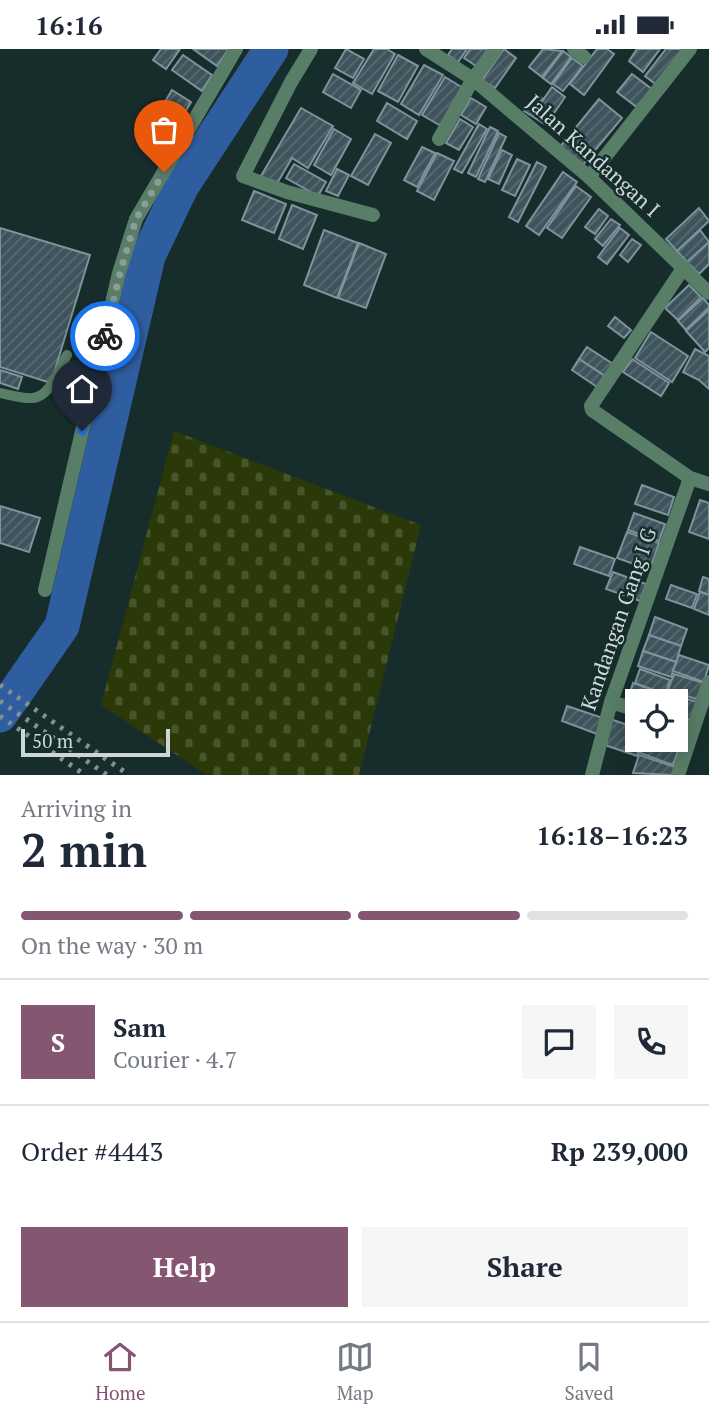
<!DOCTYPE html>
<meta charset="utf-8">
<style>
body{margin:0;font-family:"PT Serif",serif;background:#f6f6f7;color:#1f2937;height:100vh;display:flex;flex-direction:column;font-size:26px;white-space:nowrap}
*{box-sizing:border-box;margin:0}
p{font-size:23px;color:#747a83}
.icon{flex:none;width:38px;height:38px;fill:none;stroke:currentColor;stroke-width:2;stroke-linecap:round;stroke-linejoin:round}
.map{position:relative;height:726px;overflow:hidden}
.panel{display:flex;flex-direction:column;background:#fff;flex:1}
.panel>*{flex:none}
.buttons{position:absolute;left:625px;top:640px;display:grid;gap:14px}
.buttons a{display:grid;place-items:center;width:63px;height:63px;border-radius:0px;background:#fff;box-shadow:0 4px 18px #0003;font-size:35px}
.scale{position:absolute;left:21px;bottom:18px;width:149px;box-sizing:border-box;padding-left:7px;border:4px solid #cbd8d7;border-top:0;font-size:19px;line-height:24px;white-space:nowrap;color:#cbd8d7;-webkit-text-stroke:5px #172d2c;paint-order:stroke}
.pin{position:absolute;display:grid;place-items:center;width:60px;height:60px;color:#fff;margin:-72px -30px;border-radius:50% 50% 50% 0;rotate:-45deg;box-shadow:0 0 7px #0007}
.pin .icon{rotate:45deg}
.courier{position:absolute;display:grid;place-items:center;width:70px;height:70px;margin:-35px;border:5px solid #1a73e8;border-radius:50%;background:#fff;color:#222;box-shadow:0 2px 9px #0007}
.head em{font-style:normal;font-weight:800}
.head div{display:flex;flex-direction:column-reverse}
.head{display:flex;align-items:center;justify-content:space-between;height:119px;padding:0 21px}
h1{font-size:46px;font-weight:800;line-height:52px}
.bar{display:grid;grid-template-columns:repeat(4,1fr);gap:10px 7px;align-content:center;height:84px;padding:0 21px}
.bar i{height:9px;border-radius:5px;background:#e0e1e3}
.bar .on{background:#845672}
.bar p{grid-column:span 4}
.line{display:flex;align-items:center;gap:18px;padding:0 21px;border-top:2px solid #e0e1e3}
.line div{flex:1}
.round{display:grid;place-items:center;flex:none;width:74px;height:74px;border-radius:0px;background:#f6f6f7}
.cta{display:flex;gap:14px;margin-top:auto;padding:14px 21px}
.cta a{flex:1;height:80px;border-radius:0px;background:#845672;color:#fff;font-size:28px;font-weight:800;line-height:80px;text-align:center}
.cta a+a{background:#f6f6f7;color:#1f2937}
.status{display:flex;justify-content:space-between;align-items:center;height:49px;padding:0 35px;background:#fff;direction:ltr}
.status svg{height:19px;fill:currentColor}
.menu{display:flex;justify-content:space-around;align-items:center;height:98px;border-top:2px solid #e0e1e3;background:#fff;font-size:19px;color:#747a83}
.menu a{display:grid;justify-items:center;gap:4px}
.menu .on{color:#845672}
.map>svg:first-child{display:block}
.cemetery{fill:url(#cemetery-stones)}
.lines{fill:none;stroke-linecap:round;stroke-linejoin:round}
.river{stroke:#2f5ea0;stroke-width:35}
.building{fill:url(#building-hatch);stroke:#7e949d;stroke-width:2}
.service{stroke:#597e68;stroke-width:10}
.minor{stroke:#597e68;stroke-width:14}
.rail{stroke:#819291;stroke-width:5;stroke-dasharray:3.5 7;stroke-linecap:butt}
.done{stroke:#8c9c9b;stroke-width:7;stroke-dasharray:0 12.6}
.route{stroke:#1a73e8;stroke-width:9}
.labels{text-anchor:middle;stroke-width:5;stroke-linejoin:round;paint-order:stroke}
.street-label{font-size:21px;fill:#cbd8d7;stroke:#172d2c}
</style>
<div class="status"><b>16:16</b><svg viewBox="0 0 49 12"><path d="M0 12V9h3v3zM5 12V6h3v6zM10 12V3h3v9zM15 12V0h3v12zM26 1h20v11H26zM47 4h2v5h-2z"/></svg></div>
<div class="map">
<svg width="709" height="726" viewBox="0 0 709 726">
<defs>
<pattern id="cemetery-stones" width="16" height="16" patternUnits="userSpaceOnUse" patternTransform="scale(1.75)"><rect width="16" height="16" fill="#2b3909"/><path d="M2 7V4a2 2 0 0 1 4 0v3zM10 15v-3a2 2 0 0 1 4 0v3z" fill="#48552c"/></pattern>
<pattern id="building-hatch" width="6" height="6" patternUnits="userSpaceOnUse" patternTransform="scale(1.75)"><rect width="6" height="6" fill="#3e535b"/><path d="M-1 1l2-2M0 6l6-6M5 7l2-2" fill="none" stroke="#596b72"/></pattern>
</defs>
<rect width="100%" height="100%" fill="#172d2c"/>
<polygon class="cemetery" points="174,382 421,476 359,726 207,726 101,656"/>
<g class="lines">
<polyline class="river" points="0,666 62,577 148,207 181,138 271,0"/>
</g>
<g class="building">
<polygon points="161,0 180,0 166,20 153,11"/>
<polygon points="193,0 225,0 228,1 217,17"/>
<polygon points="346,0 364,10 353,29 335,19"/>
<polygon points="374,0 387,0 395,5 372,45 353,34"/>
<polygon points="452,0 467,0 458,13 448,6"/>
<polygon points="470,0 488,0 476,17 464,9"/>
<polygon points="504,0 516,9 495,39 482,31"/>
<polygon points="543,0 562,2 542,28 529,18"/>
<polygon points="597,0 607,0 614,5 584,46 570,35"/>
<polygon points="637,0 660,0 643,23 629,12"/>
<polygon points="666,0 687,0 658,37 645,27"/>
<polygon points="563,2 571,8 551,35 543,29"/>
<polygon points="183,6 212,26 202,42 172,21"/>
<polygon points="398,6 418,17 398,53 378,42"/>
<polygon points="572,9 583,17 563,42 553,35"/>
<polygon points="424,16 443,26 419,66 401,55"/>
<polygon points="333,25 361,41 351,59 323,43"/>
<polygon points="632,25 653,41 638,59 617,43"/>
<polygon points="445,28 463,39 441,77 422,66"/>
<polygon points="552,38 565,48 546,76 532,67"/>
<polygon points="172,41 191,53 169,90 150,78"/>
<polygon points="536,45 542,49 530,66 524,62"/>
<polygon points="471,49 486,58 476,75 461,66"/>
<polygon points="599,50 622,69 582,117 560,98"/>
<polygon points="387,54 417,72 407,90 377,72"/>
<polygon points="301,59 333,77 308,119 292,109 276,136 261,127"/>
<polygon points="460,70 473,78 459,101 446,94"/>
<polygon points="479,75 487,80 462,124 454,120"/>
<polygon points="490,78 498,82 476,128 468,124"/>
<polygon points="334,80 351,90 331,126 314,116"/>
<polygon points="499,84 506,88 485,133 478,130"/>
<polygon points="375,85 391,94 368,136 351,127"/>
<polygon points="422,98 435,104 417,138 404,131"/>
<polygon points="502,101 512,106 499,135 488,130"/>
<polygon points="437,104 454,112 434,151 417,142"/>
<polygon points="517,110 530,116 515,147 502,141"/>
<polygon points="537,113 546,118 518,173 509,168"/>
<polygon points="294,115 326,133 318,147 286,129"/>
<polygon points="337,120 349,126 338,147 326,142"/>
<polygon points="563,123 577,133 539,186 526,177"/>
<polygon points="576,137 591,148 562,189 547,179"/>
<polygon points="254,142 286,155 274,184 242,171"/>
<polygon points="292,156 317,166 303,200 279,190"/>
<polygon points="699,159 709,172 677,202 666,190"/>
<polygon points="599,160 608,167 595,185 585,178"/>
<polygon points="611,170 620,176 603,197 595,190"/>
<polygon points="0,179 90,206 51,334 0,318"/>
<polygon points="620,179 629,186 607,215 598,208"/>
<polygon points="324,181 358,194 337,249 304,236"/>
<polygon points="700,181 709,193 687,213 677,202"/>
<polygon points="632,190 641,196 628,213 620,206"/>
<polygon points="709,193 709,215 699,225 687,213"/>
<polygon points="359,194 386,205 366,259 338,249"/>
<polygon points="689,236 701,248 678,271 665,259"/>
<polygon points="703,249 709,256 709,259 686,281 678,272"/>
<polygon points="709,261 709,299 705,303 686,282"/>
<polygon points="615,268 631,281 624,289 608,277"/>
<polygon points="651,283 688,307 672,333 635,309"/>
<polygon points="587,298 616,317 608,329 579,310"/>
<polygon points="695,300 709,307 709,340 699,331 683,323"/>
<polygon points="579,310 608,329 600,340 572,321"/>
<polygon points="632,310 669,334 661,347 623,323"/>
<polygon points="0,321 22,328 18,340 0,334"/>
<polygon points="642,436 674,448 668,466 635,455"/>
<polygon points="700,451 709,454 709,490 689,483"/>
<polygon points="0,457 40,469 29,503 0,494"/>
<polygon points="634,464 665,475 659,492 628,481"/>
<polygon points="627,483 659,494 650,521 617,509"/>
<polygon points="580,498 615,510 609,527 574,515"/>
<polygon points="613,523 646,535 640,552 606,540"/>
<polygon points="703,528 709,530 709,546 699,542"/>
<polygon points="671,536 697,545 692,559 666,550"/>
<polygon points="700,543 709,546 709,566 694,560"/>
<polygon points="655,568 687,580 681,597 649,586"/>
<polygon points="649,586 681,597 676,613 643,602"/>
<polygon points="643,602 676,613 671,628 638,617"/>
<polygon points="679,606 709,616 704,633 673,622"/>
<polygon points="640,620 670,631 665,645 635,634"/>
<polygon points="674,625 704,634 699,651 668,641"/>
<polygon points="633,634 665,645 662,653 644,653 629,647"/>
<polygon points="667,644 697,653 692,671 676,666 676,653 664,653"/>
<polygon points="567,657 603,669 597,685 562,672"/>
<polygon points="610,670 637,679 637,691 642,691 637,707 602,695"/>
<polygon points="676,686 683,688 673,716 640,704 644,691 676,691"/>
<polygon points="639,706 675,718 672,726 633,724"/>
</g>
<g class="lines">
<path class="service" d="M 0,344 C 10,346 23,350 33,349 C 51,347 60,319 67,306"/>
<g class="minor">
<polyline points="311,0 291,33 243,127 287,143 373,166"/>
<polyline points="426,0 473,30 589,128 709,244"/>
<polyline points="574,0 584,8"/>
<polyline points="439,90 473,30 496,0"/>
<polyline points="589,128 690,0"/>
<polyline points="684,218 591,357 592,361 690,429 709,435"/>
<polyline points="45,541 119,224 136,170 236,0"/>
<polyline points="611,653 637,661"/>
<polyline points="676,674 692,679"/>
<polyline points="592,726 611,653 690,429"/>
<polyline points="678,726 709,633"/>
</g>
<g class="rail">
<polyline points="0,636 129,726"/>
<polyline points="0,652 107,726"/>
<polyline points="0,667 85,726"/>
</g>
</g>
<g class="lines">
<polyline class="done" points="105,287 120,224 136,170 164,123"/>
<polyline class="route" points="82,382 105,287"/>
</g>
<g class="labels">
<g class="street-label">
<text transform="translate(593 107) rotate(42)" y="7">Jalan Kandangan I</text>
<text transform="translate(619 570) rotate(-71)" y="7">Kandangan Gang I G</text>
</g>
</g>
</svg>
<div class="buttons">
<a><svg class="icon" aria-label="locate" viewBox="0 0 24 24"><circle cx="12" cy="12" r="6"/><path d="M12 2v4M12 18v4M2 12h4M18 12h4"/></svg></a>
</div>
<div class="scale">50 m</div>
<div class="pin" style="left:164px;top:123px;background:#ea580c"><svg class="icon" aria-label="bag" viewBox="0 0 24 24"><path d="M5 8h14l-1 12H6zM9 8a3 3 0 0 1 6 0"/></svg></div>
<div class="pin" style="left:82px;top:382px;background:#1f2937"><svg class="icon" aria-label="home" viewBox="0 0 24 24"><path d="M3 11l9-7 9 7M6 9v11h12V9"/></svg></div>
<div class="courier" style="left:105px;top:287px"><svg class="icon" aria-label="bike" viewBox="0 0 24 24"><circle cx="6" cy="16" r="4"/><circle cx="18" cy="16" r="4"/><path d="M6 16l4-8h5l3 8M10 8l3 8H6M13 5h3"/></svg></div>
</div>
<section class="panel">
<div class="head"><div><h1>2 min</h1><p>Arriving in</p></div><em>16:18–16:23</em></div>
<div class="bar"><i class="on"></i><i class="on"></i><i class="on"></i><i></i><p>On the way · 30 m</p></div>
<div class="line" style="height:126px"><b class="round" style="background:#845672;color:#fff">S</b><div><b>Sam</b><p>Courier · 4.7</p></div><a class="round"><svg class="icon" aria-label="chat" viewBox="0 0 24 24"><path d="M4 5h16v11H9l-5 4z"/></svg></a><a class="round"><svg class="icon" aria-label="phone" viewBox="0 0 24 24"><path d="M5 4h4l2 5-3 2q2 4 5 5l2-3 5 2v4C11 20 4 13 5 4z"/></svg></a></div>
<div class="line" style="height:91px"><div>Order #4443</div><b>Rp 239,000</b></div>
<div class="cta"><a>Help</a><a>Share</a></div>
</section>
<nav class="menu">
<a class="on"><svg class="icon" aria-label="home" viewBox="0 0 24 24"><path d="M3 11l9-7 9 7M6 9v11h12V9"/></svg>Home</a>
<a><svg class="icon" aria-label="map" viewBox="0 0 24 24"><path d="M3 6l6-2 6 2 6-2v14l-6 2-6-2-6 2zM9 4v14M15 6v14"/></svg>Map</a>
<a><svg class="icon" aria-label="saved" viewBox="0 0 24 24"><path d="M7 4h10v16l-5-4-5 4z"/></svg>Saved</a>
</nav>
